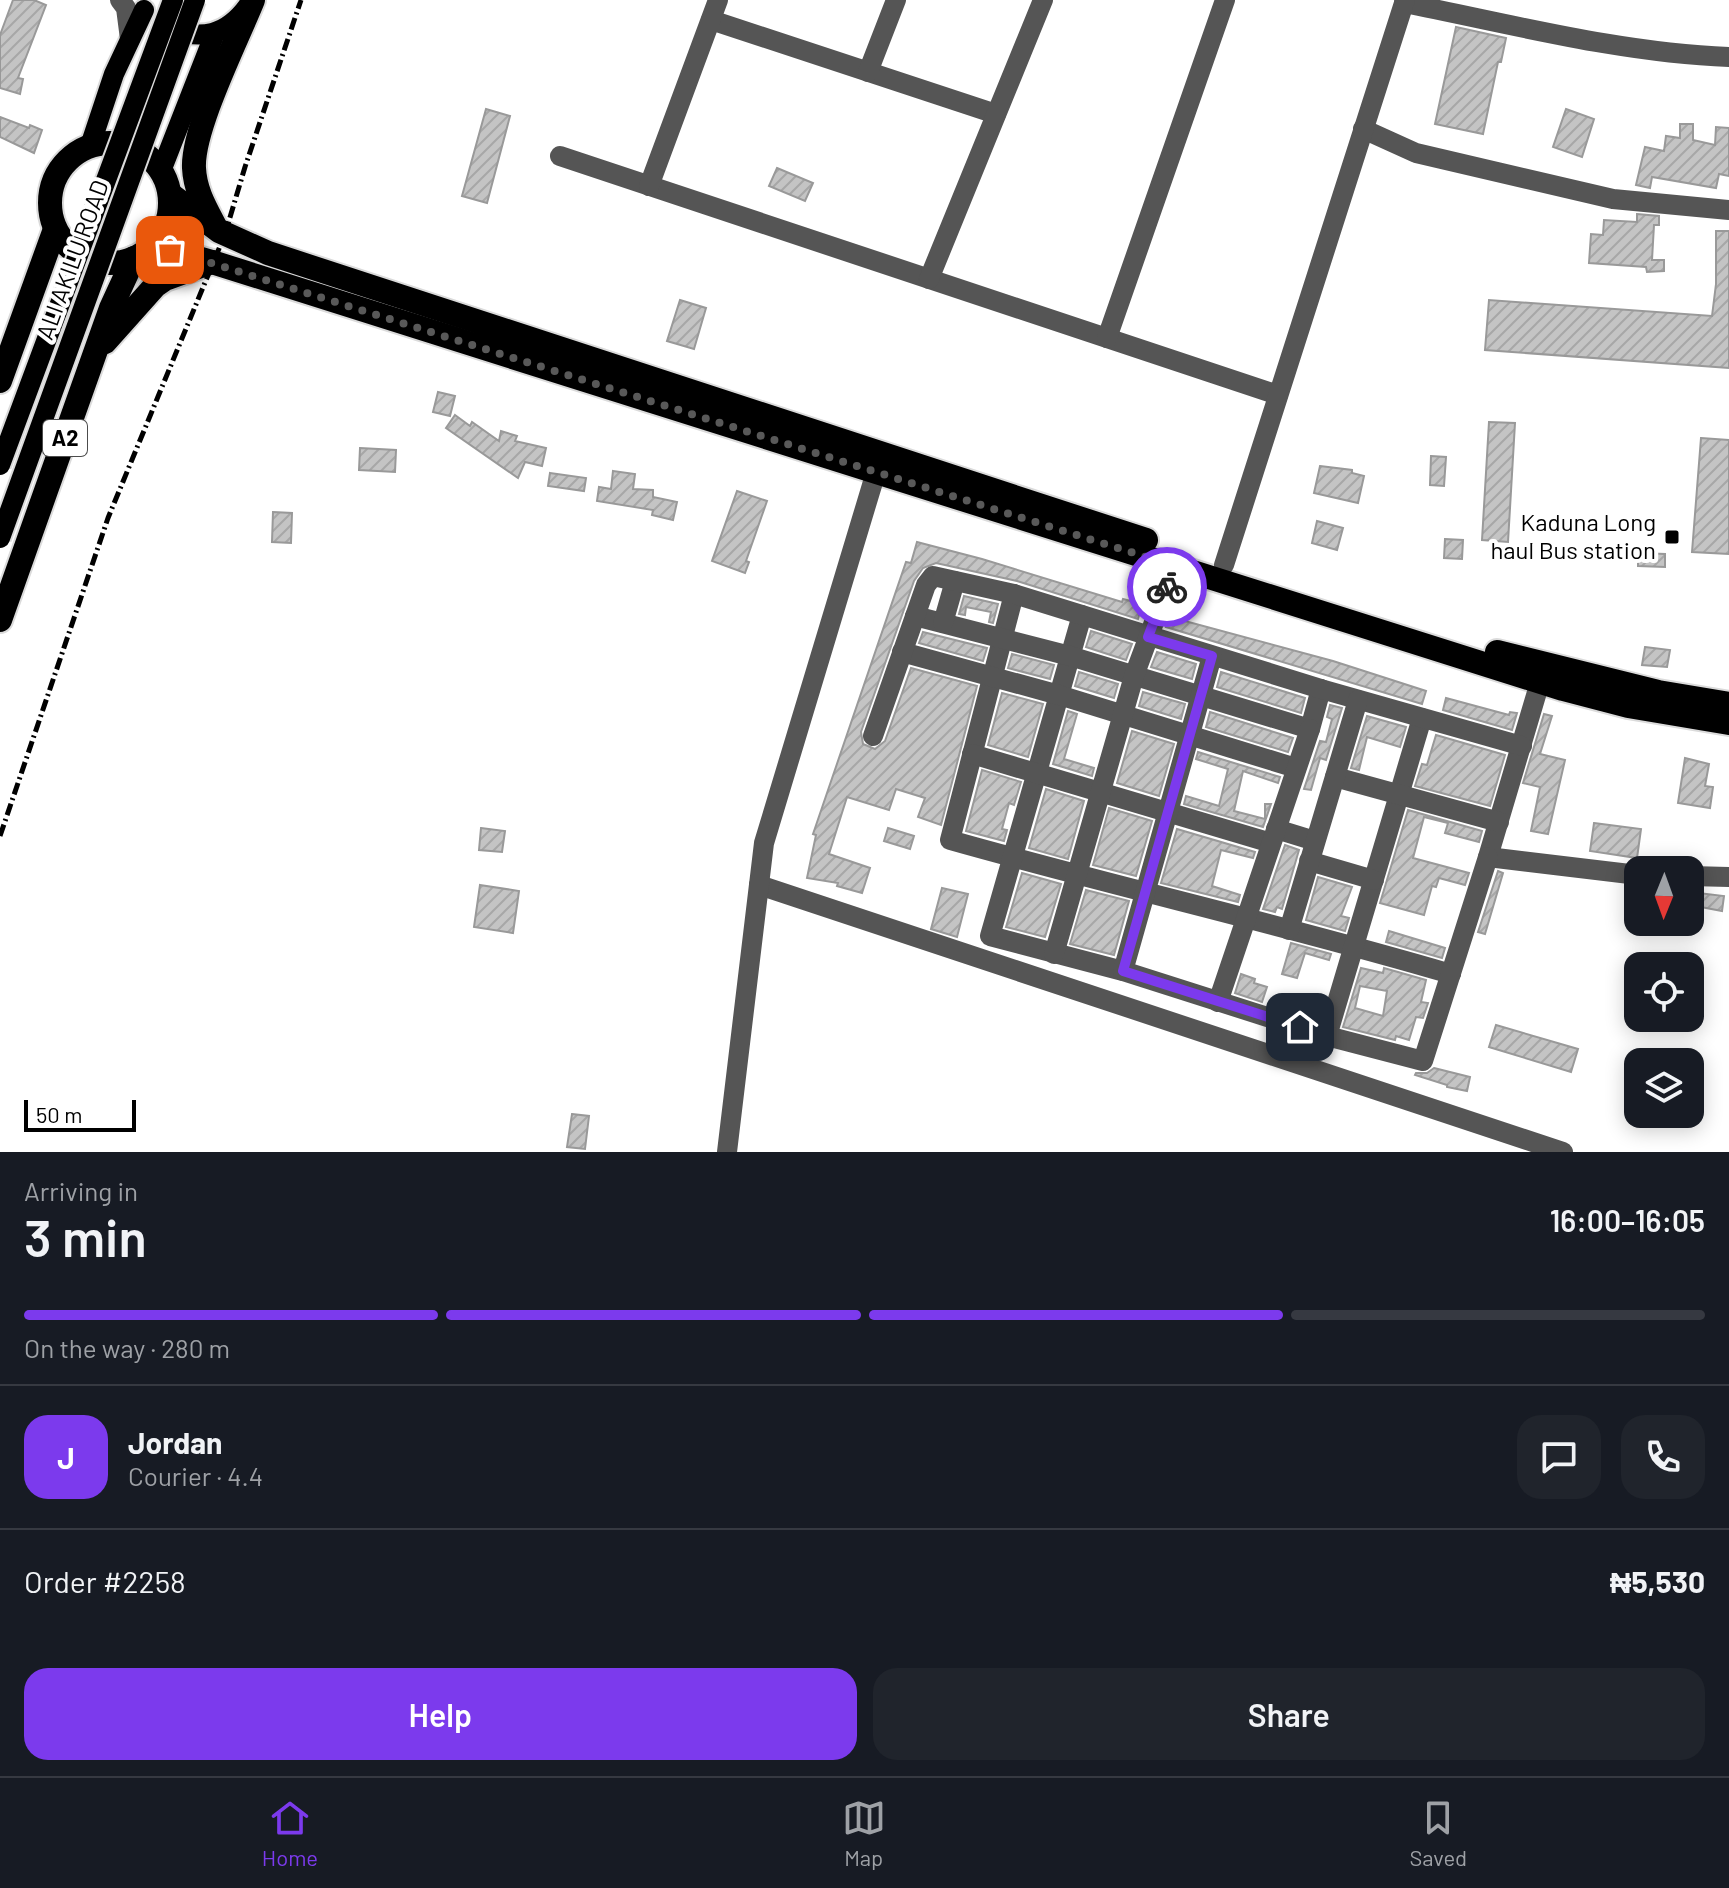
<!DOCTYPE html>
<meta charset="utf-8">
<style>
body{margin:0;font-family:Barlow,sans-serif;background:#20242c;color:#f1f3f6;height:100vh;display:flex;flex-direction:column;font-size:30px;white-space:nowrap}
*{box-sizing:border-box;margin:0}
p{font-size:26px;color:#9ea1a6}
.icon{flex:none;width:44px;height:44px;fill:none;stroke:currentColor;stroke-width:2;stroke-linecap:round;stroke-linejoin:round}
.map{position:relative;height:1152px;overflow:hidden}
.panel{display:flex;flex-direction:column;background:#171b24;flex:1}
.panel>*{flex:none}
.needle{width:52px;rotate:181deg}
.buttons{position:absolute;left:1624px;top:856px;display:grid;gap:16px}
.buttons a{display:grid;place-items:center;width:80px;height:80px;border-radius:16px;background:#171b24;box-shadow:0 4px 20px #0003;font-size:40px}
.scale{position:absolute;left:24px;bottom:20px;width:112px;box-sizing:border-box;padding-left:8px;border:4px solid #000;border-top:0;font-size:22px;line-height:28px;white-space:nowrap;color:#000;-webkit-text-stroke:6px #fff;paint-order:stroke}
.pin{position:absolute;display:grid;place-items:center;width:68px;height:68px;color:#fff;margin:-34px;border-radius:16px;box-shadow:0 4px 12px #0006}
.courier{position:absolute;display:grid;place-items:center;width:80px;height:80px;margin:-40px;border:6px solid #7c3aed;border-radius:50%;background:#fff;color:#222;box-shadow:0 2px 10px #0007}
.head em{font-style:normal;font-weight:600}
.head div{display:flex;flex-direction:column-reverse}
.head{display:flex;align-items:center;justify-content:space-between;height:136px;padding:0 24px}
h1{font-size:52px;font-weight:600;line-height:60px}
.bar{display:grid;grid-template-columns:repeat(4,1fr);gap:12px 8px;align-content:center;height:96px;padding:0 24px}
.bar i{height:10px;border-radius:6px;background:#363941}
.bar .selected{background:#7c3aed}
.bar p{grid-column:span 4}
.line{display:flex;align-items:center;gap:20px;padding:0 24px;border-top:2px solid #363941}
.line div{flex:1}
.round{display:grid;place-items:center;flex:none;width:84px;height:84px;border-radius:24px;background:#20242c}
.primary-button{display:flex;gap:16px;margin-top:auto;padding:16px 24px}
.primary-button a{flex:1;height:92px;border-radius:24px;background:#7c3aed;color:#fff;font-size:32px;font-weight:600;line-height:92px;text-align:center}
.primary-button a+a{background:#20242c;color:#f1f3f6}
.menu{display:flex;justify-content:space-around;align-items:center;height:112px;border-top:2px solid #363941;background:#171b24;font-size:22px;color:#9ea1a6}
.menu a{display:grid;justify-items:center;gap:4px}
.menu .selected{color:#7c3aed}
.map>svg:first-child{display:block}
.building{fill:url(#building-hatch);stroke:#999;stroke-width:2;fill-rule:evenodd}
.lines{fill:none;stroke-linecap:round;stroke-linejoin:round}
.major-casing{stroke:#dbdbdb;stroke-width:24}
.highway-casing{stroke:#dbdbdb;stroke-width:28}
.minor{stroke:#555;stroke-width:20}
.major{stroke:#000;stroke-width:20}
.highway{stroke:#000;stroke-width:24}
.rail{stroke:#000;stroke-width:5;stroke-dasharray:12 4 2 4;stroke-linecap:butt}
.major-bridge-casing{stroke:#dbdbdb;stroke-width:24;stroke-linecap:butt}
.major-bridge{stroke:#000;stroke-width:20}
.done{stroke:#595959;stroke-width:8;stroke-dasharray:0 14.4}
.route{stroke:#7c3aed;stroke-width:10}
.poi-dot{fill:#000;stroke:#fff;stroke-width:3}
.labels{text-anchor:middle;stroke-width:8;stroke-linejoin:round;paint-order:stroke}
.shield{fill:#fff;stroke:#4c4c4c;stroke-width:2}
.shield-label{font-size:22px;font-weight:bold;fill:#000}
.street-label{font-size:24px;fill:#000;stroke:#fff}
.poi-label{font-size:24px;fill:#000;stroke:#fff;text-anchor:end}
</style>
<div class="map">
<svg width="1729" height="1152" viewBox="0 0 1729 1152">
<defs>
<pattern id="building-hatch" width="6" height="6" patternUnits="userSpaceOnUse" patternTransform="scale(2)"><rect width="6" height="6" fill="#c4c4c4"/><path d="M-1 1l2-2M0 6l6-6M5 7l2-2" fill="none" stroke="#a7a7a7"/></pattern>
</defs>
<rect width="100%" height="100%" fill="#fff"/>
<g class="building">
<polygon points="13,0 34,0 46,5 18,78 23,79 20,94 0,88 0,35"/>
<polygon points="1456,27 1506,38 1501,62 1498,62 1483,134 1435,124"/>
<polygon points="486,109 510,116 487,203 462,196"/>
<polygon points="1566,109 1594,119 1582,157 1553,147"/>
<polygon points="0,117 29,128 30,125 42,130 34,153 0,137"/>
<polygon points="1680,124 1693,124 1693,140 1715,145 1716,127 1729,128 1729,176 1719,174 1716,188 1652,177 1650,188 1636,185 1645,147 1664,151 1666,136 1680,138"/>
<polygon points="777,168 813,183 805,201 769,186"/>
<polygon points="1637,214 1659,216 1659,225 1654,225 1652,260 1664,260 1664,271 1647,272 1646,267 1589,263 1591,234 1603,235 1604,220 1637,222"/>
<polygon points="1716,231 1729,231 1729,368 1485,350 1489,300 1712,316 1716,284"/>
<polygon points="680,300 706,308 694,349 667,341"/>
<polygon points="438,392 455,396 450,416 433,412"/>
<polygon points="455,415 470,426 472,422 499,441 501,431 517,436 515,441 546,448 542,466 525,462 518,478 446,428"/>
<polygon points="1489,422 1515,423 1508,542 1482,540"/>
<polygon points="1701,438 1729,440 1729,554 1692,552"/>
<polygon points="360,448 396,450 395,472 359,470"/>
<polygon points="1431,456 1446,457 1444,486 1430,485"/>
<polygon points="1320,466 1352,470 1352,473 1364,476 1358,503 1314,493"/>
<polygon points="613,471 635,474 633,489 653,490 653,497 677,502 673,520 652,515 653,510 597,501 599,487 611,489"/>
<polygon points="550,473 586,478 584,491 548,486"/>
<polygon points="737,491 767,501 746,561 749,562 745,573 712,561"/>
<polygon points="273,512 292,513 291,543 272,542"/>
<polygon points="1317,521 1343,528 1337,550 1312,543"/>
<polygon points="1445,539 1463,540 1462,559 1444,558"/>
<polygon points="917,542 982,559 1122,602 1123,599 1142,604 1138,619 1017,581 936,563 923,568 914,581 861,732 863,744 875,749 885,741 911,668 977,686 941,825 918,817 925,798 896,789 889,810 847,797 829,854 870,868 862,893 837,886 838,883 807,878 816,835 813,834 906,562 911,563"/>
<polygon points="1638,553 1665,554 1665,567 1638,566"/>
<polygon points="964,596 998,604 993,623 989,622 991,612 966,607 965,615 959,614"/>
<polygon points="1170,617 1333,661 1426,691 1422,704 1166,627"/>
<polygon points="1091,631 1132,644 1126,660 1086,647"/>
<polygon points="923,632 987,648 983,661 919,643"/>
<polygon points="1645,647 1670,650 1667,667 1642,665"/>
<polygon points="1157,652 1196,664 1192,679 1151,667"/>
<polygon points="1012,654 1054,665 1050,679 1008,668"/>
<polygon points="1079,672 1118,684 1114,698 1075,686"/>
<polygon points="1221,672 1305,698 1301,713 1217,687"/>
<polygon points="1143,692 1185,704 1181,719 1139,706"/>
<polygon points="1002,693 1043,704 1028,757 988,745"/>
<polygon points="1446,698 1509,715 1510,712 1517,713 1512,730 1443,710"/>
<polygon points="1330,705 1342,708 1326,760 1320,758 1311,790 1304,789 1320,741 1326,742 1332,719 1327,717"/>
<polygon points="1068,711 1077,714 1064,759 1094,768 1092,776 1053,764"/>
<polygon points="1210,712 1293,738 1288,752 1206,727"/>
<polygon points="1544,714 1552,716 1540,754 1565,760 1548,834 1531,831 1540,787 1523,783"/>
<polygon points="1367,716 1406,727 1400,747 1367,737 1359,770 1351,768"/>
<polygon points="1132,731 1174,744 1159,796 1117,783"/>
<polygon points="1436,735 1505,755 1490,806 1415,786 1422,764 1427,765"/>
<polygon points="1198,752 1280,777 1278,783 1243,771 1234,811 1265,819 1265,804 1271,804 1263,827 1184,804 1186,796 1219,806 1228,769 1196,759"/>
<polygon points="1685,758 1709,764 1705,786 1713,787 1710,808 1678,803"/>
<polygon points="982,770 1021,782 1014,805 1009,803 1002,829 1007,830 1004,841 966,831"/>
<polygon points="1046,789 1084,801 1068,859 1029,848"/>
<polygon points="1109,808 1152,821 1136,876 1093,865"/>
<polygon points="1408,810 1482,831 1479,842 1445,833 1448,823 1424,817 1413,858 1469,873 1465,885 1439,878 1436,887 1432,886 1424,915 1380,903"/>
<polygon points="1594,823 1641,829 1637,858 1590,851"/>
<polygon points="481,828 505,831 502,852 479,850"/>
<polygon points="888,828 914,836 910,849 884,841"/>
<polygon points="1177,829 1255,852 1253,858 1221,850 1212,886 1240,895 1238,902 1161,883"/>
<polygon points="1285,845 1299,850 1282,909 1277,907 1275,912 1263,909"/>
<polygon points="1498,871 1503,873 1485,934 1478,932"/>
<polygon points="1022,873 1061,884 1045,937 1006,927"/>
<polygon points="1318,877 1352,887 1341,916 1349,918 1345,931 1306,920"/>
<polygon points="480,885 519,891 513,933 474,927"/>
<polygon points="942,888 968,894 957,937 931,929"/>
<polygon points="1086,890 1129,901 1114,955 1070,944"/>
<polygon points="1690,892 1724,896 1722,911 1690,905"/>
<polygon points="1389,931 1445,948 1442,958 1386,942"/>
<polygon points="1291,943 1331,954 1329,960 1305,953 1297,978 1282,974"/>
<path d="M 1361,968 L 1383,973 L 1384,968 L 1426,980 L 1421,1002 L 1428,1003 L 1423,1018 L 1416,1017 L 1409,1040 L 1396,1036 L 1395,1040 L 1343,1027 ZM 1360,986 L 1387,991 L 1383,1016 L 1355,1008 Z"/>
<polygon points="1241,974 1255,979 1254,983 1267,987 1262,1002 1235,993"/>
<polygon points="1496,1025 1578,1049 1571,1072 1489,1047"/>
<polygon points="1434,1068 1470,1077 1467,1091 1447,1087 1447,1085 1415,1075 1416,1073 1427,1073"/>
<polygon points="572,1114 589,1116 585,1149 567,1147"/>
</g>
<g class="lines">
<g class="major-casing">
<g id="major">
<path d="M 168,29 C 202,40 226,36 248,6"/>
<polyline points="90,146 114,74 144,10"/>
<polyline points="161,171 215,33"/>
</g>
</g>
<g class="highway-casing">
<g id="highway">
<circle cx="110" cy="203" r="60"/>
<polyline points="170,194 219,231 268,253 1146,540"/>
<path d="M 215,226 C 205,207 195,190 194,168 C 192,129 237,40 253,0"/>
<polyline points="150,248 170,250 212,262 1563,689 1628,706 1729,723"/>
<polyline points="105,342 155,286 165,279 212,262"/>
<polyline points="0,381 55,229"/>
<polyline points="0,620 111,308 134,258"/>
<polyline points="1497,652 1658,692 1729,704"/>
</g>
</g>
<g class="minor">
<polyline points="120,0 126,8 130,39"/>
<path d="M 1404,3 C 1511,24 1620,53 1729,57"/>
<polyline points="711,20 996,114"/>
<polyline points="868,72 896,0"/>
<polyline points="1363,129 1416,153 1613,199 1729,210"/>
<polyline points="560,156 1278,395"/>
<polyline points="649,186 718,0"/>
<polyline points="929,279 1043,0"/>
<polyline points="1107,338 1225,0"/>
<polyline points="1224,565 1405,0"/>
<path d="M 1014,594 L 950,840 C 1116,887 1285,925 1451,974"/>
<polyline points="1082,615 990,936 1123,971 1327,1036 1422,718"/>
<polyline points="915,616 1070,656 1310,729 1321,689"/>
<polyline points="943,623 955,581"/>
<polyline points="902,652 1059,695 1296,768"/>
<polyline points="1540,682 1488,857 1638,875"/>
<polyline points="873,736 926,585 933,576 1014,594 1321,689 1522,746"/>
<polyline points="972,754 1271,843"/>
<polyline points="1335,777 1499,822"/>
<polyline points="1276,829 1315,841"/>
<polyline points="1309,861 1374,880"/>
<polyline points="1690,876 1729,877"/>
<polyline points="759,885 1563,1152"/>
<polyline points="1289,930 1358,700"/>
<polyline points="1054,954 1134,676 1175,566"/>
<polyline points="1123,971 1212,656"/>
<polyline points="1218,1002 1310,729"/>
<polyline points="1327,1036 1423,1061 1488,857"/>
<polyline points="727,1152 764,843 876,472"/>
</g>
<use href="#major" class="major"/>
<use href="#highway" class="highway"/>
<polyline class="rail" points="0,836 108,518 225,234 245,167 301,0"/>
<g class="major-bridge-casing">
<g id="major-bridge">
<polyline points="0,465 173,0"/>
<polyline points="0,538 195,0"/>
</g>
</g>
<use href="#major-bridge" class="major-bridge"/>
</g>
<g class="lines">
<polyline class="done" points="170,250 1175,566 1167,587"/>
<polyline class="route" points="1167,587 1148,637 1212,656 1123,971 1300,1027"/>
</g>
<rect class="poi-dot" x="1664" y="529" width="16" height="16" rx="4"/>
<g class="labels">
<rect class="shield" x="43" y="420" width="44" height="36" rx="6"/>
<g class="shield-label">
<text x="65" y="446">A2</text>
</g>
<g class="street-label">
<text transform="translate(73 260) rotate(-70)" y="8">ALI AKILU ROAD</text>
</g>
<g class="poi-label">
<text x="1656" y="531">Kaduna Long<tspan x="1656" dy="28">haul Bus station</tspan></text>
</g>
</g>
</svg>
<div class="buttons">
<a><svg class="needle" viewBox="-14 -14 28 28"><path d="M0-13l5 13h-10z" fill="#e53935"/><path d="M0 13l5-13h-10z" fill="#9ea1a6"/></svg></a>
<a><svg class="icon" aria-label="locate" viewBox="0 0 24 24"><circle cx="12" cy="12" r="6"/><path d="M12 2v4M12 18v4M2 12h4M18 12h4"/></svg></a>
<a><svg class="icon" aria-label="layers" viewBox="0 0 24 24"><path d="M12 4l9 5-9 5-9-5zM3 14l9 5 9-5"/></svg></a>
</div>
<div class="scale">50 m</div>
<div class="pin" style="left:170px;top:250px;background:#ea580c"><svg class="icon" aria-label="bag" viewBox="0 0 24 24"><path d="M5 8h14l-1 12H6zM9 8a3 3 0 0 1 6 0"/></svg></div>
<div class="pin" style="left:1300px;top:1027px;background:#1f2937"><svg class="icon" aria-label="home" viewBox="0 0 24 24"><path d="M3 11l9-7 9 7M6 9v11h12V9"/></svg></div>
<div class="courier" style="left:1167px;top:587px"><svg class="icon" aria-label="bike" viewBox="0 0 24 24"><circle cx="6" cy="16" r="4"/><circle cx="18" cy="16" r="4"/><path d="M6 16l4-8h5l3 8M10 8l3 8H6M13 5h3"/></svg></div>
</div>
<section class="panel">
<div class="head"><div><h1>3 min</h1><p>Arriving in</p></div><em>16:00–16:05</em></div>
<div class="bar"><i class="selected"></i><i class="selected"></i><i class="selected"></i><i></i><p>On the way · 280 m</p></div>
<div class="line" style="height:144px"><b class="round" style="background:#7c3aed;color:#fff">J</b><div><b>Jordan</b><p>Courier · 4.4</p></div><a class="round"><svg class="icon" aria-label="chat" viewBox="0 0 24 24"><path d="M4 5h16v11H9l-5 4z"/></svg></a><a class="round"><svg class="icon" aria-label="phone" viewBox="0 0 24 24"><path d="M5 4h4l2 5-3 2q2 4 5 5l2-3 5 2v4C11 20 4 13 5 4z"/></svg></a></div>
<div class="line" style="height:104px"><div>Order #2258</div><b>₦5,530</b></div>
<div class="primary-button"><a>Help</a><a>Share</a></div>
</section>
<nav class="menu">
<a class="selected"><svg class="icon" aria-label="home" viewBox="0 0 24 24"><path d="M3 11l9-7 9 7M6 9v11h12V9"/></svg>Home</a>
<a><svg class="icon" aria-label="map" viewBox="0 0 24 24"><path d="M3 6l6-2 6 2 6-2v14l-6 2-6-2-6 2zM9 4v14M15 6v14"/></svg>Map</a>
<a><svg class="icon" aria-label="saved" viewBox="0 0 24 24"><path d="M7 4h10v16l-5-4-5 4z"/></svg>Saved</a>
</nav>
